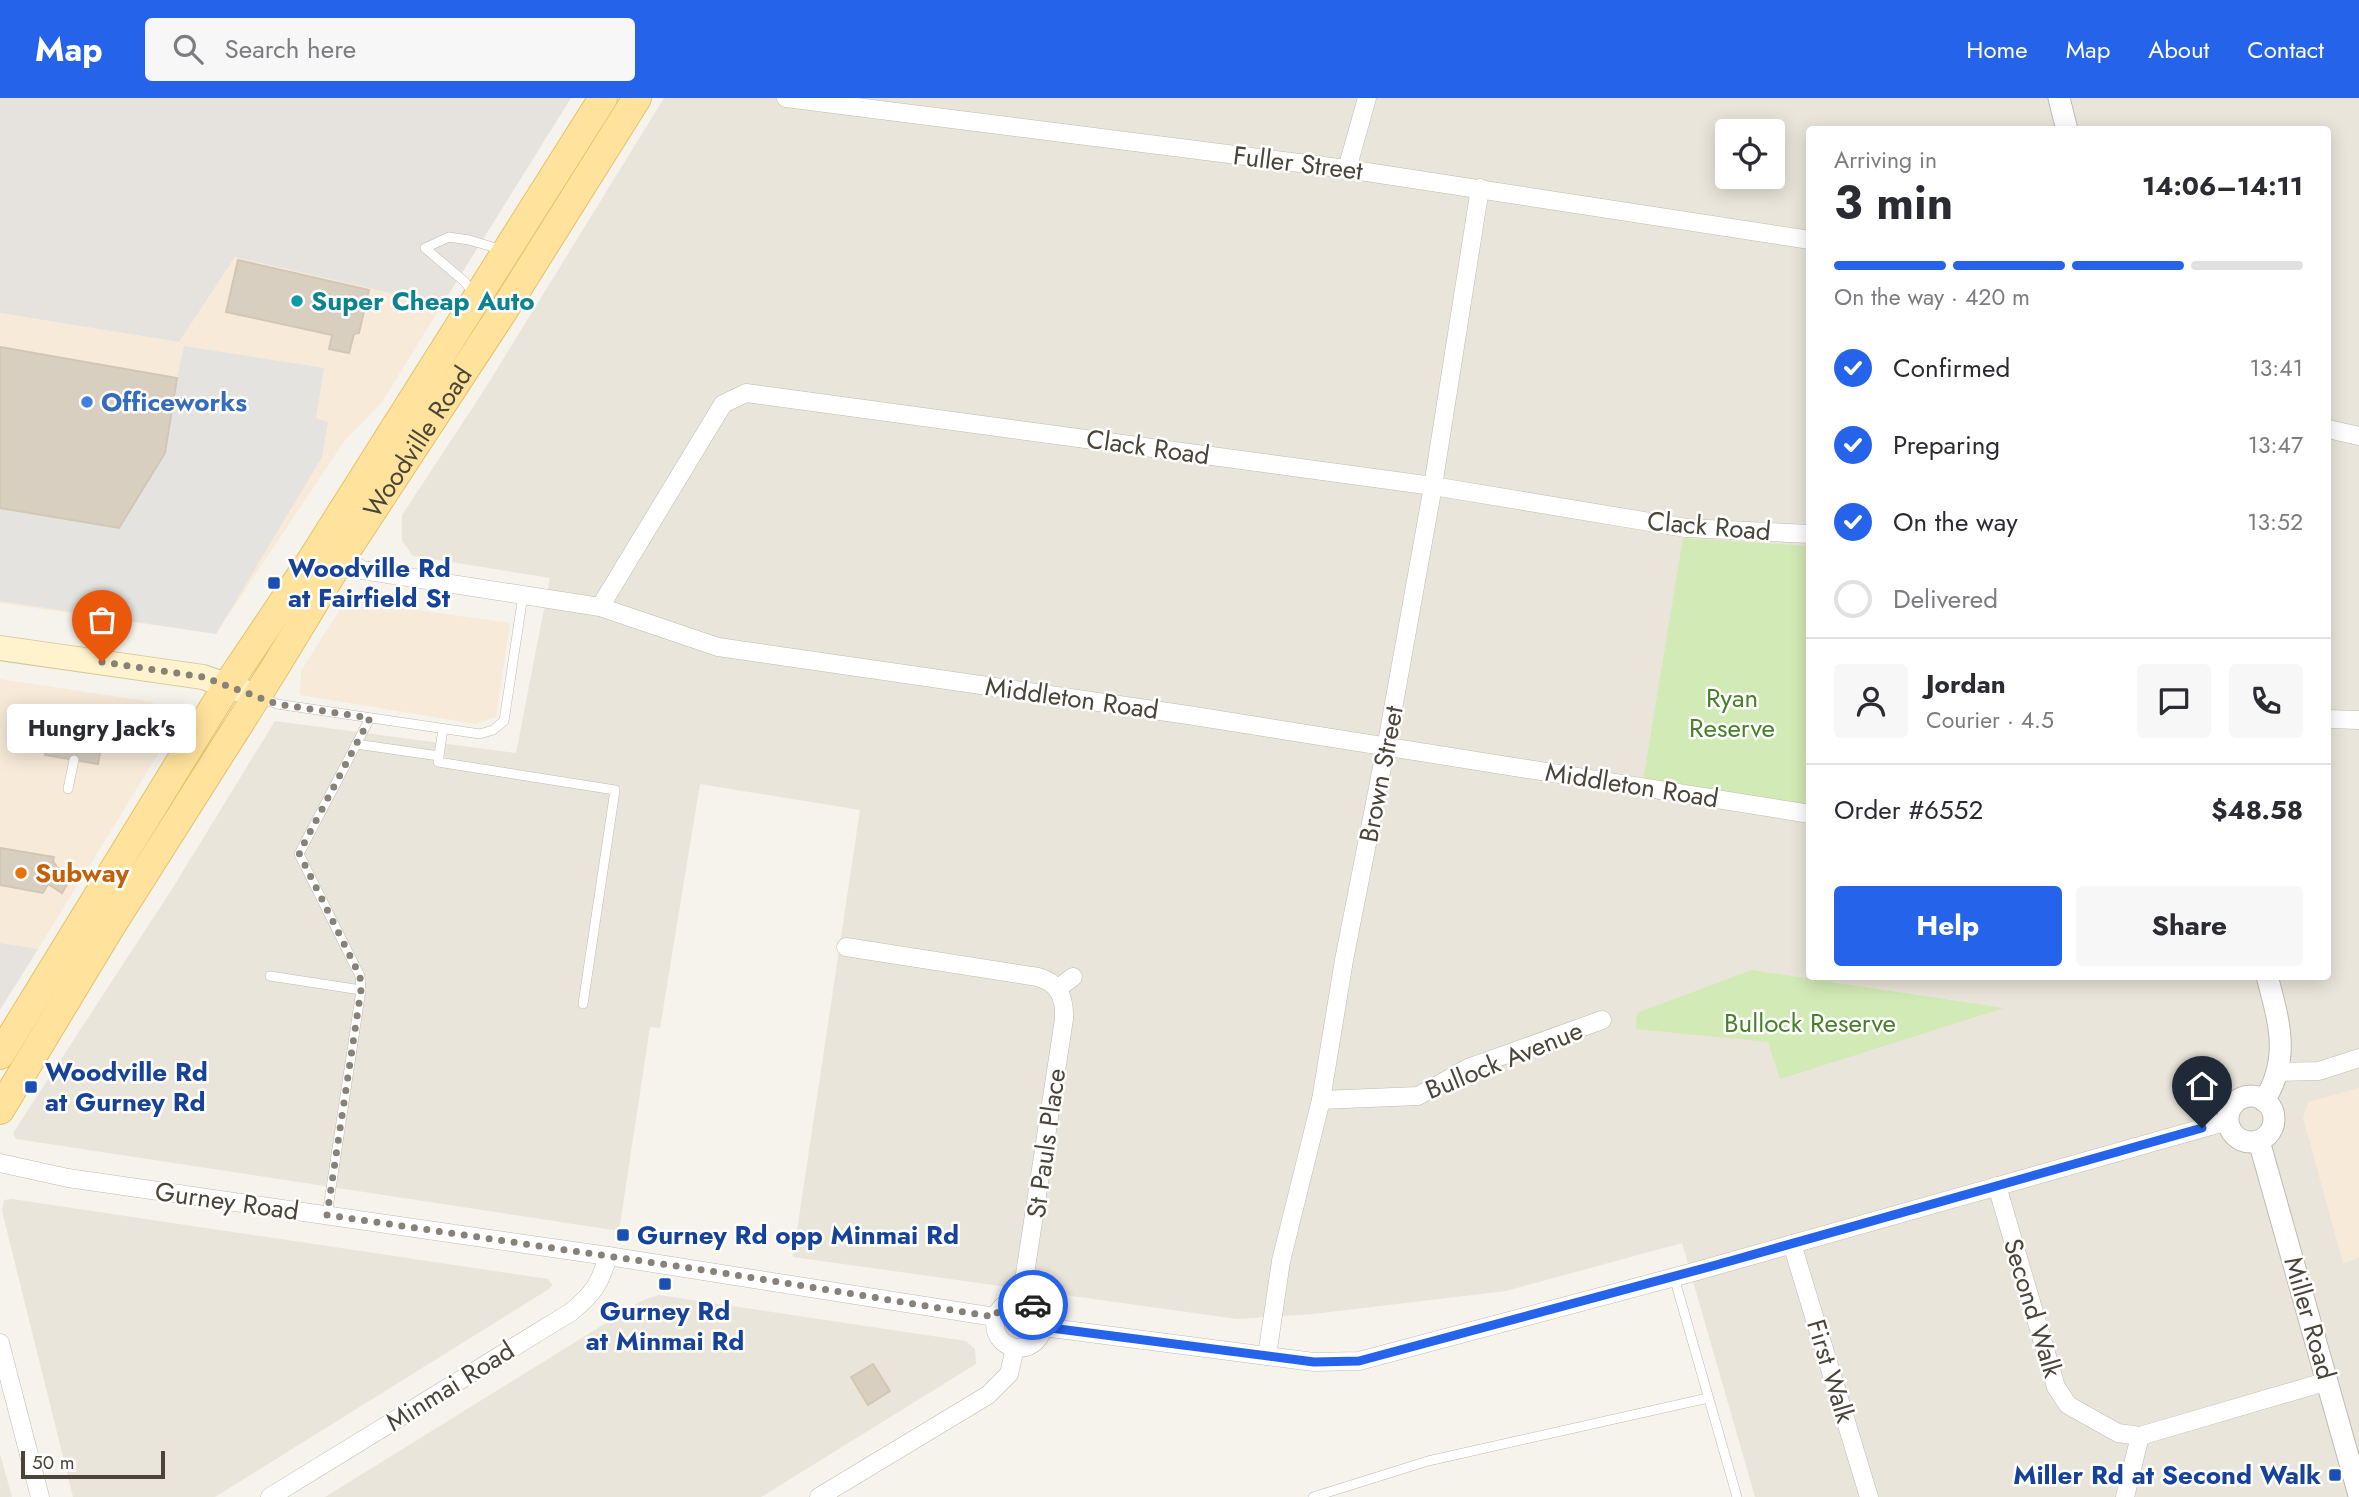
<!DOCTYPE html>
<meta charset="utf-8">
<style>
body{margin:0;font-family:Jost,sans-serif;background:#f7f7f7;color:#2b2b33;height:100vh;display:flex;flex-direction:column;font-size:26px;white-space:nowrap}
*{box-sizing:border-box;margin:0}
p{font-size:23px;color:#7c7c81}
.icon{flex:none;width:38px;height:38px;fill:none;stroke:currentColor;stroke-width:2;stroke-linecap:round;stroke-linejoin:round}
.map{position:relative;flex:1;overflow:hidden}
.drawer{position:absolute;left:1806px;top:28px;width:525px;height:854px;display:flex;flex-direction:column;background:#fff;border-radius:7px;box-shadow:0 4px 18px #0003}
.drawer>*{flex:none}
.controls{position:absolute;left:1715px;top:21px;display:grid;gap:14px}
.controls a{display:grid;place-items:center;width:70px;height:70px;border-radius:7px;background:#fff;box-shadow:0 4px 18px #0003;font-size:35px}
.scale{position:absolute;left:21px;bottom:18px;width:144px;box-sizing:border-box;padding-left:7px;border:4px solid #4b4439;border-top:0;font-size:19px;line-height:24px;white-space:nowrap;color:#4b4439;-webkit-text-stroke:5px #fff;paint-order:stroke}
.pin{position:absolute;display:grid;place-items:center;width:60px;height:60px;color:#fff;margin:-72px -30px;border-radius:50% 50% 50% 0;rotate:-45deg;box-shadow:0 0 7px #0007}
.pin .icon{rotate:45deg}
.courier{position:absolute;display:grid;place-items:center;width:70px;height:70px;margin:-35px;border:5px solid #2563eb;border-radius:50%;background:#fff;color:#222;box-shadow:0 2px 9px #0007}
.bubble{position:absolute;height:49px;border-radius:7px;background:#fff;box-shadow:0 4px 18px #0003;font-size:23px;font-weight:700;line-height:49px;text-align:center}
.headline em{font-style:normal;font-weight:700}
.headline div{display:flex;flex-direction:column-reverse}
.headline{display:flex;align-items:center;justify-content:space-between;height:119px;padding:0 28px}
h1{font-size:46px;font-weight:700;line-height:52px}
.bar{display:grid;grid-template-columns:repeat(4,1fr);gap:10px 7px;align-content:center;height:84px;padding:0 28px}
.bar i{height:9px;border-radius:5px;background:#e1e1e2}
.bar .active{background:#2563eb}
.bar p{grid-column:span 4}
.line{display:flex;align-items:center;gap:18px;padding:0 28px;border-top:2px solid #e1e1e2}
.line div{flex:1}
.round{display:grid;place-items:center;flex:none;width:74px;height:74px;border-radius:7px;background:#f7f7f7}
ol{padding:0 28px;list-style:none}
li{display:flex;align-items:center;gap:21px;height:77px}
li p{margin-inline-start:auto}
li .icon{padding:7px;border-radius:50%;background:#2563eb;color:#fff;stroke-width:4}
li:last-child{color:#7c7c81}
li i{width:38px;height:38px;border:4px solid #e1e1e2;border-radius:50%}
.cta{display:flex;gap:14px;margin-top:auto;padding:14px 28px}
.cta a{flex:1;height:80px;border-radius:7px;background:#2563eb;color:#fff;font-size:28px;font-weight:700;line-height:80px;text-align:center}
.cta a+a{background:#f7f7f7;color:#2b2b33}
header{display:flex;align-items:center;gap:42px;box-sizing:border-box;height:98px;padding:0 35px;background:#2563eb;color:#fff}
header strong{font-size:33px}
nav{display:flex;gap:38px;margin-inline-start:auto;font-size:24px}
.search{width:490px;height:63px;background:#f7f7f7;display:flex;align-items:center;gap:18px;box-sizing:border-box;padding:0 24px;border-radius:7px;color:#7c7c81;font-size:26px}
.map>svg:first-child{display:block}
.residential{fill:#eae5da;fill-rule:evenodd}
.commercial{fill:#f7ead8}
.industrial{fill:#e6e2dd}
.green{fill:#d2eab5}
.parking{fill:#e5e3e0}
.building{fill:#d8cfc1;stroke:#d3c7b4;stroke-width:2}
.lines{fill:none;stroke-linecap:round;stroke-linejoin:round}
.service-casing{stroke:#c2bbae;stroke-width:10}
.minor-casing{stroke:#c2bbae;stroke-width:19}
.tertiary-casing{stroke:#c2bbae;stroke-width:23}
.secondary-casing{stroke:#d6c79b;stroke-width:26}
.primary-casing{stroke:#e6c16a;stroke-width:30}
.service{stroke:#fff;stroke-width:9}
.minor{stroke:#fff;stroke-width:18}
.tertiary{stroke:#fff;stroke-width:21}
.secondary{stroke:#fff3cd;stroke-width:24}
.primary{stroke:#ffe39c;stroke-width:28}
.done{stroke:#878178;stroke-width:7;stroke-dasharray:0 12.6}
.route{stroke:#2563eb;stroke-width:9}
.culture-dot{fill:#0f9aa8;stroke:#fff;stroke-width:2.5}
.shop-dot{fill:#3f7fe0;stroke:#fff;stroke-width:2.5}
.transit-dot{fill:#1a4fb4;stroke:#fff;stroke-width:2.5}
.food-dot{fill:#e8710a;stroke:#fff;stroke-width:2.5}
.labels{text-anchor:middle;stroke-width:5;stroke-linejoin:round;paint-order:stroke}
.street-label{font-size:26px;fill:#4b4439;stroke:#fff}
.culture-label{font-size:26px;font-weight:bold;fill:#0d838f;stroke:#fff;text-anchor:start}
.shop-label{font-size:26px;font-weight:bold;fill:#366cbe;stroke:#fff;text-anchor:start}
.transit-label{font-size:26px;font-weight:bold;fill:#164399;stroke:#fff;text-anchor:start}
.park-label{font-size:26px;fill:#4a7f2a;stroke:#fff}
.food-label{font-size:26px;font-weight:bold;fill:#c56008;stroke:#fff;text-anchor:start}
</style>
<header>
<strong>Map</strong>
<div class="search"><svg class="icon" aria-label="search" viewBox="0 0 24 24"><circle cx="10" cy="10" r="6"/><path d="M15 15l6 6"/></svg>Search here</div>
<nav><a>Home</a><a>Map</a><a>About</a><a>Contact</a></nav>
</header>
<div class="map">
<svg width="2359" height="1399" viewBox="0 0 2359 1399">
<rect width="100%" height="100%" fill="#f6f3ec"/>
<g class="residential">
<path d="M 664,0 L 2359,0 L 2359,1399 L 1755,1399 L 1682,1145 L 1506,1193 L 1313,1216 L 1237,1221 L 793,1159 L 860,712 L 700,686 L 660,930 L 650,929 L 619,1133 L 16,1041 L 13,1035 L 172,791 L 275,623 L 516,655 L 550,480 L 413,458 L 402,443 L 402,417 L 481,297 ZM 1810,32 L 2328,32 L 2328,878 L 1810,878 ZM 1727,33 L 1773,33 L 1773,79 L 1727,79 Z"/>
<polygon points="12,1101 548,1181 552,1187 549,1191 215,1399 73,1399 2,1113 4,1102"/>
<polygon points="659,1197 966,1243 975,1251 976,1266 761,1399 325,1399 643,1202"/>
<polygon points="0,1356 12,1399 0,1399"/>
</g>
<g class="commercial">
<polygon points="235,159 442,207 382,304 345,342 216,536 0,505 0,215 179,244"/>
<polygon points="346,502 510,525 496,619 476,626 300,597 301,573"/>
<polygon points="0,581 152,604 173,632 38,851 0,845"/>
<polygon points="2359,990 2359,1160 2343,1165 2303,1020 2308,1004"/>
</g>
<g class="industrial">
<polygon points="0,0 571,0 442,207 235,159 179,244 0,215"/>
<polygon points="0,845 38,851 0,912"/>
</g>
<g class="green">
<polygon points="1683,440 1809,448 1809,710 1643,683"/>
<polygon points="1752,872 2004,910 1780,981 1768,944 1636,931 1637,915"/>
</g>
<polygon class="parking" points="184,248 324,270 316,320 328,324 322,359 216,536 0,503 0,410 119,430 177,280"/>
<g class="building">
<polygon points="238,162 369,192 359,235 354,236 349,255 329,251 332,237 226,214"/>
<polygon points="0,249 177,280 165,355 119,430 0,410"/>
<polygon points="35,609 120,622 116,647 102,645 98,666 45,657 50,627 32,624"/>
<polygon points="0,750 54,759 53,763 57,769 72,778 62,795 48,786 43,795 0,787"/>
<polygon points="873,1266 890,1293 868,1307 851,1279"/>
</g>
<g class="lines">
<g class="service-casing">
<g id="service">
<polyline points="474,196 465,184 425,150 449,139 469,142 503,152"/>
<polyline points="262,600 277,606 480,636 493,632 504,623 523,497"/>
<polyline points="82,617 82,613"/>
<polyline points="443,631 438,664 615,692 583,906"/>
<polyline points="356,646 439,658"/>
<polyline points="68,691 74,662"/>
<polyline points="270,878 361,892"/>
<polyline points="327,1117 361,892 360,878 299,756 370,620"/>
<polyline points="1674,1179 1737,1399"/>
<polyline points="1313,1399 1428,1363 1708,1300"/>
</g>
</g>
<g class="minor-casing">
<g id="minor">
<polyline points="786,0 1347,71 1810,142"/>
<polyline points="1347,71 1367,0"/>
<polyline points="2328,331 2359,338"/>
<polyline points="342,459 362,472 600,509 718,549 1188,617 1810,716"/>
<polyline points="600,509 723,306 746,295 1433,388 1686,430 1810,436"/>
<polyline points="2328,621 2359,622"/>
<path d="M 846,849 L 1038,879 C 1059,885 1065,900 1064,921 L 1021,1202"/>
<polyline points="1058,890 1073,879"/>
<polyline points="2279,974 2319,973 2359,960"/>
<polyline points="1321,1002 1418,998 1468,970 1602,922"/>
<polyline points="0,1065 68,1080 608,1158 995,1219"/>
<polyline points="1997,1088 2056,1289 2068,1307 2118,1335 2140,1338 2328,1283"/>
<polyline points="1792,1146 1869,1399"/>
<circle cx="1019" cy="1226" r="24"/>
<polyline points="1043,1229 1314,1264 1359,1263 1690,1175 2228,1023"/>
<polyline points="0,1245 40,1399"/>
<polyline points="1267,1258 1281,1163 1321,1002 1344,862 1388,639 1433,388 1480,90"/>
<path d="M 270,1399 L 571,1214 C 593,1196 600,1186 608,1158"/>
<polyline points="819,1399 988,1297 1009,1276 1015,1250"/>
<polyline points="2125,1399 2140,1338"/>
</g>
</g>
<g class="tertiary-casing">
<g id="tertiary">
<polyline points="2059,0 2067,32"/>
<circle cx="2251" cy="1021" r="23"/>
<path d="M 2264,1003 C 2291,960 2279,924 2267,878"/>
<polyline points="2259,1043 2359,1397"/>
</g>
</g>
<g class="secondary-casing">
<polyline id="secondary" points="0,550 203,579 243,593"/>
</g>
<g class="primary-casing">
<g id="primary">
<polyline points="0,957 228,586 314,458 603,0"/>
<path id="s1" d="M 0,1012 L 108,833 L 274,571 L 342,459 L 502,215 L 637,0"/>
</g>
</g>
<use href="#service" class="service"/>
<use href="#minor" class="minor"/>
<use href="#tertiary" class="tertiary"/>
<use href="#secondary" class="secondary"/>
<use href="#primary" class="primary"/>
</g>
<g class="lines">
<path class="done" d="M 102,564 L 203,579 L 277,606 L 370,620 L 299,755 L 360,878 L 361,892 L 327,1117 L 717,1174 L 995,1219 C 1002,1203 1018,1197 1033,1207"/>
<polyline class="route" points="1033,1207 1040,1214 1043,1229 1314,1264 1359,1263 1716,1167 2202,1030"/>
</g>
<circle class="culture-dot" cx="297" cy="203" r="7"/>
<circle class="shop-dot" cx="87" cy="304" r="7"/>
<g class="transit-dot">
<rect x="267" y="478" width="14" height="14" rx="3.5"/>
<rect x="24" y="982" width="14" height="14" rx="3.5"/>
<rect x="616" y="1130" width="14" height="14" rx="3.5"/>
<rect x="658" y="1179" width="14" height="14" rx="3.5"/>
<rect x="2328" y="1370" width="14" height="14" rx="3.5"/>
</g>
<circle class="food-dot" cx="21" cy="775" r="7"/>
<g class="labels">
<g class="street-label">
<text transform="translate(1298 65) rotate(7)" y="9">Fuller Street</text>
<text dy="9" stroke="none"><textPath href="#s1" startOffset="788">Woodville Road</textPath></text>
<text transform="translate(1148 349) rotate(8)" y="9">Clack Road</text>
<text transform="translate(1709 428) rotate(5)" y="9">Clack Road</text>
<text transform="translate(1072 600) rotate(8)" y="9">Middleton Road</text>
<text transform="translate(1381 676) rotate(-79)" y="9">Brown Street</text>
<text transform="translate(1632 687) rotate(9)" y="9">Middleton Road</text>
<text transform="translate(1504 962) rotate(-22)" y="9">Bullock Avenue</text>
<text transform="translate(1046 1045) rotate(-82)" y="9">St Pauls Place</text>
<text transform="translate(227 1103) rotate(8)" y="9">Gurney Road</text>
<text transform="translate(2033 1210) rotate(73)" y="9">Second Walk</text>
<text transform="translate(2310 1220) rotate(74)" y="9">Miller Road</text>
<text transform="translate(1831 1273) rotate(73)" y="9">First Walk</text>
<text transform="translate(450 1288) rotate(-32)" y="9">Minmai Road</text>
</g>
<g class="culture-label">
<text x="311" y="212">Super Cheap Auto</text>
</g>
<g class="shop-label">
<text x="101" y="313">Officeworks</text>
</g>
<g class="transit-label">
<text x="288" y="479">Woodville Rd<tspan x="288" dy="30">at Fairfield St</tspan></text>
<text x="45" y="983">Woodville Rd<tspan x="45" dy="30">at Gurney Rd</tspan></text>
<text x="637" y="1146">Gurney Rd opp Minmai Rd</text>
<text x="665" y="1222" text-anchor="middle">Gurney Rd<tspan x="665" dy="30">at Minmai Rd</tspan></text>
<text x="2321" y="1386" text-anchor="end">Miller Rd at Second Walk</text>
</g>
<g class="park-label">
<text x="1732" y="609">Ryan<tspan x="1732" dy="30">Reserve</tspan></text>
<text x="1810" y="934">Bullock Reserve</text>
</g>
<g class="food-label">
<text x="35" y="784">Subway</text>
</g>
</g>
</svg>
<div class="controls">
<a><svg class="icon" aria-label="locate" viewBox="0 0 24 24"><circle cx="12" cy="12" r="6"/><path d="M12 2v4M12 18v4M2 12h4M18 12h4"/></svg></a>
</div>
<div class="scale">50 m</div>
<div class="pin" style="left:102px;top:564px;background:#ea580c"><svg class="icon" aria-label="bag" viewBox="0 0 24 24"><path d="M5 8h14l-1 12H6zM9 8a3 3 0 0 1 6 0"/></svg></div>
<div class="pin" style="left:2202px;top:1030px;background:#1f2937"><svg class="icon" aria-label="home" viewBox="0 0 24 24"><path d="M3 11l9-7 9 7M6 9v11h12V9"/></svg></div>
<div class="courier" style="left:1033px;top:1207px"><svg class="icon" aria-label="car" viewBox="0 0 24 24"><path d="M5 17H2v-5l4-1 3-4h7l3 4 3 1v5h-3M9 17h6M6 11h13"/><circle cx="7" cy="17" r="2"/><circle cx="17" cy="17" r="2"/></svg></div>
<div class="bubble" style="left:7px;top:606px;width:189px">Hungry Jack's</div>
<section class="drawer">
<div class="headline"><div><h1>3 min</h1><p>Arriving in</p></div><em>14:06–14:11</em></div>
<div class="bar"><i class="active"></i><i class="active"></i><i class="active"></i><i></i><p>On the way · 420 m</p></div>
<ol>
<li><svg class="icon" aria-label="check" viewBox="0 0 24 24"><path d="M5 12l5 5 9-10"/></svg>Confirmed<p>13:41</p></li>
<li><svg class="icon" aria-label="check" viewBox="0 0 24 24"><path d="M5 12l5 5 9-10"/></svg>Preparing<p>13:47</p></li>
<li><svg class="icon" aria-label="check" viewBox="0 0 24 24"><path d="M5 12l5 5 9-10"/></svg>On the way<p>13:52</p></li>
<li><i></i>Delivered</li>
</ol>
<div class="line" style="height:126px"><a class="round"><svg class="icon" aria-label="person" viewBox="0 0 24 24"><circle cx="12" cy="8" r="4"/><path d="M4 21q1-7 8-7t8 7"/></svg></a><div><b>Jordan</b><p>Courier · 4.5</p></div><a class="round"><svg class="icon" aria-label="chat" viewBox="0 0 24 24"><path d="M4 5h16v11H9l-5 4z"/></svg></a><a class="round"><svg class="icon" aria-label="phone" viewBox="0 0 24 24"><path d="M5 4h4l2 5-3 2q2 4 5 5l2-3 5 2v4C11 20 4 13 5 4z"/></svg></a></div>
<div class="line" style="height:91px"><div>Order #6552</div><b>$48.58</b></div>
<div class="cta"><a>Help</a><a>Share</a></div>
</section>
</div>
